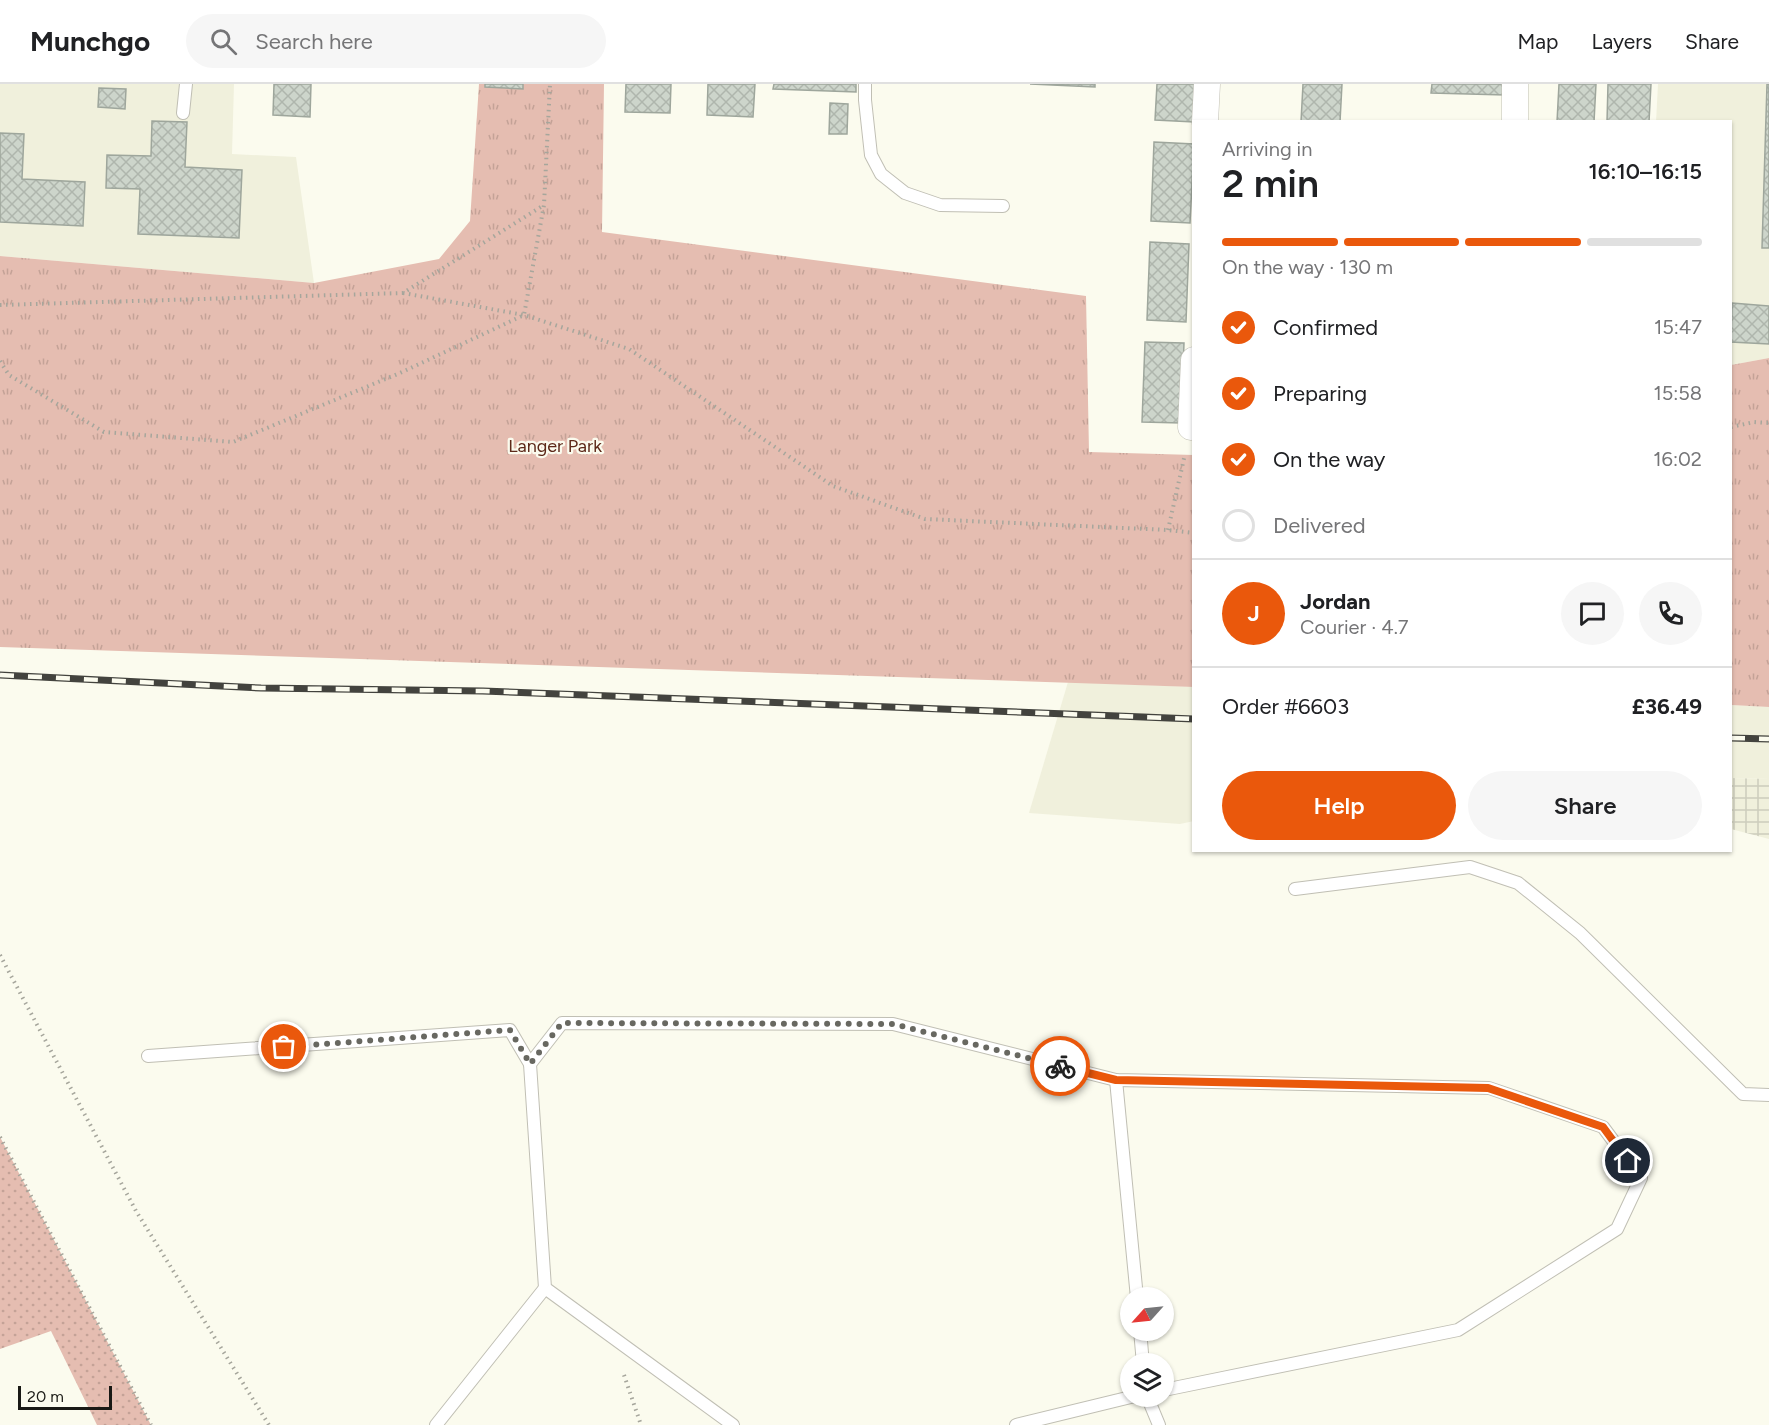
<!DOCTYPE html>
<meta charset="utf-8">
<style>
body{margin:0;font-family:Figtree,sans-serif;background:#f6f6f6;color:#202124;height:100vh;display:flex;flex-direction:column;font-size:22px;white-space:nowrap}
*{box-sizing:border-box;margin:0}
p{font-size:20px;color:#757577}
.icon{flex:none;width:33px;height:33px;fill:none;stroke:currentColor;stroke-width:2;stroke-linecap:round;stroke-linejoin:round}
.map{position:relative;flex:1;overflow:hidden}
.panel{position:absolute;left:1192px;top:36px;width:540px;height:732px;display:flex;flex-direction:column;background:#fff;border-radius:0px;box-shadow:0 2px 4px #0004}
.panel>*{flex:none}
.needle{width:39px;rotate:243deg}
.controls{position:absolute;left:1120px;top:1203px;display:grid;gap:12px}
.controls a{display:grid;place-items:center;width:54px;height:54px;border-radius:50%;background:#fff;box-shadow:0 2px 4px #0004;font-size:30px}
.scale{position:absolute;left:18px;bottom:15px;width:94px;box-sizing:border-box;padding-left:6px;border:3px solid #191915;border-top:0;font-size:16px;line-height:21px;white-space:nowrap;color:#191915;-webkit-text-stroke:4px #fbfbee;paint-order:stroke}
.pin{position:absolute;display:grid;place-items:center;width:51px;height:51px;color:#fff;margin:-26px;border:3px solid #fff;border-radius:50%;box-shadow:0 2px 6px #0007}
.courier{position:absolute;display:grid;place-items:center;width:60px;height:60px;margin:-30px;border:4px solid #ea580c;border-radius:50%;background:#fff;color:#222;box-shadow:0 2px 8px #0007}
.overview em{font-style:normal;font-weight:600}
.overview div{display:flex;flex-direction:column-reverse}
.overview{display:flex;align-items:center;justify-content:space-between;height:102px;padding:0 30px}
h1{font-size:39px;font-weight:600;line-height:45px}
.bar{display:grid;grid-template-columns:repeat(4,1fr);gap:9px 6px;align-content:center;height:72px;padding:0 30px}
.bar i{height:8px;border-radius:4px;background:#e0e0e0}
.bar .selected{background:#ea580c}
.bar p{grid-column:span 4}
.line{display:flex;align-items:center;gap:15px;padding:0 30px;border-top:2px solid #e0e0e0}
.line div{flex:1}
.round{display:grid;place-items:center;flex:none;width:63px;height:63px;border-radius:32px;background:#f6f6f6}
ol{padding:0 30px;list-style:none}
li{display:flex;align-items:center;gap:18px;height:66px}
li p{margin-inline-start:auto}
li .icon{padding:6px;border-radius:50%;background:#ea580c;color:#fff;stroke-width:4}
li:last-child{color:#757577}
li i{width:33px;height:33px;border:3px solid #e0e0e0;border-radius:50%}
.button{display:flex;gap:12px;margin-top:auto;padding:12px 30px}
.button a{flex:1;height:69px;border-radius:36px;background:#ea580c;color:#fff;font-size:24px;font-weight:600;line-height:69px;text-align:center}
.button a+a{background:#f6f6f6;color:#202124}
header{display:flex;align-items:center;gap:36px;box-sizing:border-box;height:84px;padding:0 30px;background:#fff;border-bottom:2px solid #e0e0e0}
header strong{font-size:28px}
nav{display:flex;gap:33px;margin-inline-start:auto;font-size:21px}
.search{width:420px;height:54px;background:#f6f6f6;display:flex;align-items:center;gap:15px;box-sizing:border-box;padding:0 21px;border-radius:33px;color:#757577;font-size:22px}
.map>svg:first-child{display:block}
.built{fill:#f0f0dc}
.industrial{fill:url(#industrial-grid)}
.grass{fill:url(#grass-dots)}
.park{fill:url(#park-tufts)}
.building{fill:url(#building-cross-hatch);stroke:#9ea69c;stroke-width:1.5}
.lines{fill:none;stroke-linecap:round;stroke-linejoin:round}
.lane-casing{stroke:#c0bfb4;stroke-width:14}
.street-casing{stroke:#c0bfb4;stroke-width:27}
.path{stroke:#a6a69c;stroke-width:4;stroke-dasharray:1.5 4.5;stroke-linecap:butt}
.lane{stroke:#fff;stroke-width:12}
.street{stroke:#fff;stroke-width:26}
.rail-casing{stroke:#43433e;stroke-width:7}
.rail{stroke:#fbfbee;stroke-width:4.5;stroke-dasharray:14;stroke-linecap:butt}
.done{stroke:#686861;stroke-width:6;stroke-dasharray:0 10.8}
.route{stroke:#ea580c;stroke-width:8}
.labels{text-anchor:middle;stroke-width:4.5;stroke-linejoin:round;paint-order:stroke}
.park-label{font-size:18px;fill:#5d2919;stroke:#fbfbee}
</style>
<header>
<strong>Munchgo</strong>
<div class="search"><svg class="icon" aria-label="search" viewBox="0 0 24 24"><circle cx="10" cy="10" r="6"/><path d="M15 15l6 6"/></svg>Search here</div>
<nav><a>Map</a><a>Layers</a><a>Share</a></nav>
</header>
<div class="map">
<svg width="1769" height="1341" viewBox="0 0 1769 1341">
<defs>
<pattern id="industrial-grid" width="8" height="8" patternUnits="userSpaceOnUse" patternTransform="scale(1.5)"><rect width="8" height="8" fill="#f0f0dc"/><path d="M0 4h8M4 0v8" fill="none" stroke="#cdcdbc"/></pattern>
<pattern id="grass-dots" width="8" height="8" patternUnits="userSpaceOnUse" patternTransform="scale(1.5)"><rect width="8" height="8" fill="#e5bdb1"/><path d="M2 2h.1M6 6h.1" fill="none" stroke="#c4a297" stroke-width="1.8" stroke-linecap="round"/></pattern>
<pattern id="park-tufts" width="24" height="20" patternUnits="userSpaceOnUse" patternTransform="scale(1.5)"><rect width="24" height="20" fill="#e5bdb1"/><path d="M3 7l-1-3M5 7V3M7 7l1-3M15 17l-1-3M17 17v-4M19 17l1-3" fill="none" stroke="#c4a297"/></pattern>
<pattern id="building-cross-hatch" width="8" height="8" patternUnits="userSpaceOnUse" patternTransform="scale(1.5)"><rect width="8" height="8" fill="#cdd5cb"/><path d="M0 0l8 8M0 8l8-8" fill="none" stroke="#afb6ad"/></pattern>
</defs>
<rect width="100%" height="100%" fill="#fbfbee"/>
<g class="built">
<polygon points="0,0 234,0 232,70 296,73 314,199 0,172"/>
<polygon points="1658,0 1769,0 1769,274 1731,281 1731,38 1656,38"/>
<polygon points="1068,598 1194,603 1194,737 1180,740 1029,729"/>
<polygon points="1731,621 1769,623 1769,695 1731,694"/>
</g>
<polygon class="industrial" points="1731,694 1769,695 1769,755 1731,745"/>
<polygon class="grass" points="0,1053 151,1341 97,1341 51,1247 0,1265"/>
<g class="park">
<polygon points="479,0 604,0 602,148 1086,212 1089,368 1194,371 1194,603 0,563 0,172 314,199 439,175 470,137"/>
<polygon points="1769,274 1769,623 1731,621 1731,281"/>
</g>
<g class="building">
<polygon points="274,0 311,0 310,33 273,31"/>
<polygon points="485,0 523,0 523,5 485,3"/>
<polygon points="626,0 671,0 670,29 625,28"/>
<polygon points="708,0 755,0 753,33 707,31"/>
<polygon points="774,0 856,0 856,8 773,5"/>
<polygon points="1030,0 1095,0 1095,3"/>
<polygon points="1157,0 1196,0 1194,38 1155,36"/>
<polygon points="1303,0 1342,0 1340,38 1301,38"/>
<polygon points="1432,0 1505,0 1505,11 1431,9"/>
<polygon points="1559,0 1596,0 1594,38 1557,38"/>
<polygon points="1608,0 1651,0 1649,38 1607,38"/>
<polygon points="1767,0 1769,0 1769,164 1762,164"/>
<polygon points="99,4 126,5 125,25 98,23"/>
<polygon points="830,19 848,20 847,50 829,50"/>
<polygon points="152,37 187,38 185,83 242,86 239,154 138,150 140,105 106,104 107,71 151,72"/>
<polygon points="0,49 24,50 22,95 85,98 83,142 0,138"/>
<polygon points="1154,58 1194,60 1190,139 1151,137"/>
<polygon points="1150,158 1189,160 1186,238 1147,236"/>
<polygon points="1732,219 1769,222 1769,260 1731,258"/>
<polygon points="1145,258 1184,259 1181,339 1142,338"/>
</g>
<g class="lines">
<g class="lane-casing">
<g id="lane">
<polyline points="865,0 865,16 871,71 881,90 905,109 940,121 1003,122"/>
<polyline points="183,29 186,0"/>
<polyline points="1295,805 1470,783 1518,799 1580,849 1743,1010 1769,1011"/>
<polyline points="148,972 510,946 530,980"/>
<polyline points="1116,996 1137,1214"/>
<polyline points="1140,1246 1143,1280"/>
<polyline points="1147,1312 1159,1341"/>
<polyline points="436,1341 545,1204"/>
<polyline points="733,1341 545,1204 530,980 562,939 893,940 1116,996 1489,1004 1603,1043 1641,1094 1617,1145 1458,1246 1164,1306"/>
<polyline points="1016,1341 1135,1312"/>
</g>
</g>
<g class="street-casing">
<g id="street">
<polyline points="1515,0 1515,38"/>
<polyline points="1205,38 1207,0"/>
<polyline points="1191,343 1194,276"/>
</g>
</g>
<g class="path">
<polyline points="403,209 524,231 629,265 833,402 925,435 1168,446 1194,449"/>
<polyline points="0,221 403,209 544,121"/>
<polyline points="0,277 9,291 104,348 233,358 400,289 524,231 544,121 550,0"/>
<polyline points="1731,343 1754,338 1769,339"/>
<polyline points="1168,446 1185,370"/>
<polyline points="0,871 136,1127 269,1341"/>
<polyline points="0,1053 151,1341"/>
<polyline points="624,1291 641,1341"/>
</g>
<use href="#lane" class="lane"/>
<use href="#street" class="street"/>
<g class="rail-casing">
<g id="rail">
<polyline points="0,591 261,604 483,607 1194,635"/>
<polyline points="1731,654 1769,655"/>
</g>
</g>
<use href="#rail" class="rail"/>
</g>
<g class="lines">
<polyline class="done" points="284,963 510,946 530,980 562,939 893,940 1060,982"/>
<polyline class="route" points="1060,982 1116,996 1488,1004 1603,1043 1628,1077"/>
</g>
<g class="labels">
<g class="park-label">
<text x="555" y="368">Langer Park</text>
</g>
</g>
</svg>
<div class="controls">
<a><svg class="needle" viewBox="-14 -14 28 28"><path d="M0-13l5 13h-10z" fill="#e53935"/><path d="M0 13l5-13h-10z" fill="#757577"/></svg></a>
<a><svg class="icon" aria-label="layers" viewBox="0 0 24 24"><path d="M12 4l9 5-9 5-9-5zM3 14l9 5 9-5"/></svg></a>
</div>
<div class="scale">20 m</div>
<div class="pin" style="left:284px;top:963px;background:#ea580c"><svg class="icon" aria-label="bag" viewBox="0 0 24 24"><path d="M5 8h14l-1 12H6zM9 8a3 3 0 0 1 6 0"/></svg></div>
<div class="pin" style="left:1628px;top:1077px;background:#1f2937"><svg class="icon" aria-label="home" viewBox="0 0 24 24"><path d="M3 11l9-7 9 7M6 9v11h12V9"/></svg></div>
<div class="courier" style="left:1060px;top:982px"><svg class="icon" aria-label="bike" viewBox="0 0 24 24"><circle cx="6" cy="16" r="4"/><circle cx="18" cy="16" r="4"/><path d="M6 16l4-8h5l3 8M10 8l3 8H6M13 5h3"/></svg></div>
<section class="panel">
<div class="overview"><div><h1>2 min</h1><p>Arriving in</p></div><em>16:10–16:15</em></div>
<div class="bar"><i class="selected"></i><i class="selected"></i><i class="selected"></i><i></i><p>On the way · 130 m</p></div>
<ol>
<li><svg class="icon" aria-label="check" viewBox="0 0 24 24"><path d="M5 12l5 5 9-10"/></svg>Confirmed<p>15:47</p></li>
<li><svg class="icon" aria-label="check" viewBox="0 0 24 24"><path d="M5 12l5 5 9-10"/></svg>Preparing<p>15:58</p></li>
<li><svg class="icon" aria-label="check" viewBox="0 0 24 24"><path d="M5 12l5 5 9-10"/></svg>On the way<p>16:02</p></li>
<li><i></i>Delivered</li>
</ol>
<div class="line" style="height:108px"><b class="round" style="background:#ea580c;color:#fff">J</b><div><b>Jordan</b><p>Courier · 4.7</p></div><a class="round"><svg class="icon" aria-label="chat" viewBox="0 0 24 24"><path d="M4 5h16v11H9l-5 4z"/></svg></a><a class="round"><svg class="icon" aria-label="phone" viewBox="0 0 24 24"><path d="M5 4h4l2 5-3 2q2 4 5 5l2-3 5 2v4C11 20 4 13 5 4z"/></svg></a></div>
<div class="line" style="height:78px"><div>Order #6603</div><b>£36.49</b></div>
<div class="button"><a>Help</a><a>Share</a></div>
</section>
</div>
